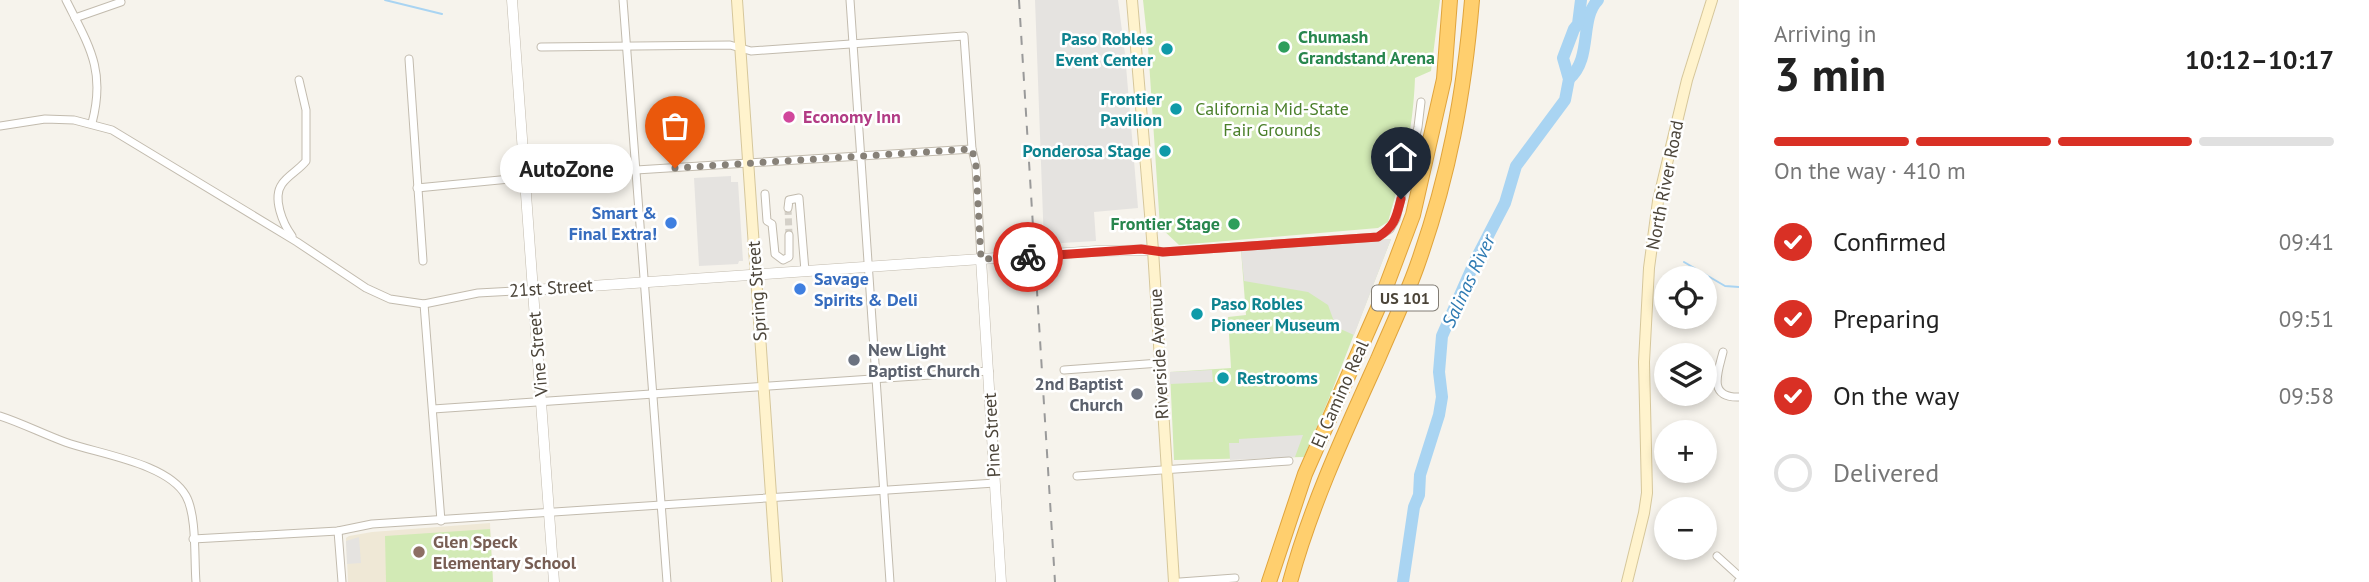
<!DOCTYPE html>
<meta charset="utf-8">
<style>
body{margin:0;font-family:"PT Sans",sans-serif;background:#f2f2f2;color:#222;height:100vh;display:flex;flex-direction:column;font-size:26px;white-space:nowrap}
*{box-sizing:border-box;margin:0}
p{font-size:23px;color:#767676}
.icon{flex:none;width:38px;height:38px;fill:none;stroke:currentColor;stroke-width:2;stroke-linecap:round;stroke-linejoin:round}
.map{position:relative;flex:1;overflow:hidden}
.side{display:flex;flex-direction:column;background:#fff;width:630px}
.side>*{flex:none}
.buttons{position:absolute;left:1654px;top:266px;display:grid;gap:14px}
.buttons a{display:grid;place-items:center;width:63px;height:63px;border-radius:50%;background:#fff;box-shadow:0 4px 10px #0003;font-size:35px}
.pin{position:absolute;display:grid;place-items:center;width:60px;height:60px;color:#fff;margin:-72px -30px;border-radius:50% 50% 50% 0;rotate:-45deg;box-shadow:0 0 7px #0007}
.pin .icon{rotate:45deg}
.courier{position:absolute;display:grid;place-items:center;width:70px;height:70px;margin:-35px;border:5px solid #d93025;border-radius:50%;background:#fff;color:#222;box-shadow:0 2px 9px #0007}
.bubble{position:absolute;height:49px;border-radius:24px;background:#fff;box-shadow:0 4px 10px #0003;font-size:23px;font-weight:700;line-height:49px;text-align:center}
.summary em{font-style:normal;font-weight:700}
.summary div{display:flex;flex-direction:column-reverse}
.summary{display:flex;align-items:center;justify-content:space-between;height:119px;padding:0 35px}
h1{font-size:46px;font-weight:700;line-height:52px}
.bar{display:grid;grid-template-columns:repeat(4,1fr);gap:10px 7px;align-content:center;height:84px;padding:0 35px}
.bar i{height:9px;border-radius:5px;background:#e0e0e0}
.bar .active{background:#d93025}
.bar p{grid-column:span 4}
ol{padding:0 35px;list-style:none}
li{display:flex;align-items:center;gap:21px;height:77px}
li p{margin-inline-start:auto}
li .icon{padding:7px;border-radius:50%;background:#d93025;color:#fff;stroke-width:4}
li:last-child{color:#767676}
li i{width:38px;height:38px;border:4px solid #e0e0e0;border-radius:50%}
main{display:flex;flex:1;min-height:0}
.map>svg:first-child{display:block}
.education{fill:#efe8d6}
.green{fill:#d2eab5}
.parking{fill:#e5e3e0}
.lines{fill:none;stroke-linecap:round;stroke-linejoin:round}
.stream{stroke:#a9d4f2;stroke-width:2}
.river{stroke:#a9d4f2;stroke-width:12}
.minor-tunnel{stroke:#d4d0c8;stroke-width:7;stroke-dasharray:7 3.5;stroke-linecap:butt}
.minor-casing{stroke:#c2bbae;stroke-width:9}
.tertiary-casing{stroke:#c2bbae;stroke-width:11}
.secondary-casing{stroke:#d6c79b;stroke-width:12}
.motorway-casing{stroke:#e0a43c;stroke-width:16}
.minor{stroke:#fff;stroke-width:7}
.tertiary{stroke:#fff;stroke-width:10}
.secondary{stroke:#fff3cd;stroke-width:10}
.motorway{stroke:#ffcf6e;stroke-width:14}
.rail{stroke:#9a9a9a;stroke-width:2;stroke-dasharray:9 9;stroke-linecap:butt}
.done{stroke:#878178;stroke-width:7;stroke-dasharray:0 12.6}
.route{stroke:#d93025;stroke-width:9}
.leisure-dot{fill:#2e9e5b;stroke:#fff;stroke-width:2.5}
.culture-dot{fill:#0f9aa8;stroke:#fff;stroke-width:2.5}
.hotel-dot{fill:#d1479c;stroke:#fff;stroke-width:2.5}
.shop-dot{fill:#3f7fe0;stroke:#fff;stroke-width:2.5}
.worship-dot{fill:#6b7280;stroke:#fff;stroke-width:2.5}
.education-dot{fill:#8d6e63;stroke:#fff;stroke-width:2.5}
.labels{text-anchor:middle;stroke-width:5;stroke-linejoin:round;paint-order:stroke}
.shield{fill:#fff;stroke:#817c74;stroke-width:2}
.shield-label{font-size:16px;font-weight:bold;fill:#4b4439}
.leisure-label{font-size:18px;font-weight:bold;fill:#27864d;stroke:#fff;text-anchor:start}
.culture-label{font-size:18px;font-weight:bold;fill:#0d838f;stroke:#fff;text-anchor:end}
.park-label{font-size:18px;fill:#4a7f2a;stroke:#fff}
.hotel-label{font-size:18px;font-weight:bold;fill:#b23c85;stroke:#fff;text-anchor:start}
.street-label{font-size:18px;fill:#4b4439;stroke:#fff}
.shop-label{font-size:18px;font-weight:bold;fill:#366cbe;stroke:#fff;text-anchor:end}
.worship-label{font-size:18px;font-weight:bold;fill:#5b616d;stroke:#fff;text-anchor:start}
.education-label{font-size:18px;font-weight:bold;fill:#785e54;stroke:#fff;text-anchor:start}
.water-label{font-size:19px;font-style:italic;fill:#2e7ab2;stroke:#fff}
</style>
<main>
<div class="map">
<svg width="1739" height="582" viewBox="0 0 1739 582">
<rect width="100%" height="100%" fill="#f6f3ec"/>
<polygon class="education" points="490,523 493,582 348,582 346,538 349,536 372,532"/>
<g class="green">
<path d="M 1143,0 L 1440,0 L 1431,71 L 1415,78 C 1413,131 1403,171 1388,222 L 1378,228 L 1179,245 L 1160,227 L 1148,46 Z"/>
<polygon points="1391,239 1330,396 1304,457 1174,460 1170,372 1231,368 1228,317 1246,315 1241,250"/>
<polygon points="490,529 493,582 386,582 385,536"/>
</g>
<g class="parking">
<polygon points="1035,0 1118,0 1125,54 1138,208 1094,212 1096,241 1044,244"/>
<polygon points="731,176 731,182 738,182 743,261 739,261 738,264 699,266 694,178"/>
<polygon points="1391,239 1354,335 1336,327 1328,305 1308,292 1244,281 1241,250"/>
<polygon points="1212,370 1213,382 1170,384 1170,372"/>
<polygon points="1303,435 1295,457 1230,460 1229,443 1239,443 1239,439"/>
<polygon points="359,537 361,563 347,564 346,541"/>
</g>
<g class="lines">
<g class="stream">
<polyline points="385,0 442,14"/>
<polyline points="1684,262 1725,286 1739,287"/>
</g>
<g class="river">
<path d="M 1569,79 C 1593,58 1579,19 1598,0"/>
<polyline points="1403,582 1414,507 1419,495 1420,475 1439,415 1442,397 1439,372 1442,336 1476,259 1505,203 1516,166 1565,100 1569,79 1563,58 1574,29 1578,24 1581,0"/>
</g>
<polyline class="minor-tunnel" points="788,208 789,235"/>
<g class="minor-casing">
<g id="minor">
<path d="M 66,0 C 89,46 106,70 92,123"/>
<polyline points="623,0 667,582"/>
<polyline points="850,0 890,582"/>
<polyline points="75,18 121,2"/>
<polyline points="541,47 730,45 751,51 964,36 972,149 976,166 981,259"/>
<polyline points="409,59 423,261"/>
<polyline points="0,126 45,119 74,120 112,130 297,242 366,288 390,299 424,304 478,293 533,290"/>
<polyline points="417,188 540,176 972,149"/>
<polyline points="765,194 767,221 772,224 775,254 783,260 789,257 789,235"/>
<polyline points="788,208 789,200 799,198 805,271"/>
<path d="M 292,236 C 283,224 272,198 282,184 C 288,175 299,170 306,161 L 306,110 L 299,80"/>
<polyline points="1153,250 1163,252 1378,237 1390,229 1396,219 1418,127 1421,102"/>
<polyline points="424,304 441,521"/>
<path d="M 1723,352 C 1718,372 1707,398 1739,397"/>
<polyline points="1064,370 1160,363"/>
<polyline points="433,409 989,371"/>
<path d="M 0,416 C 22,423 43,434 65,442 C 98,454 168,463 186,496 C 197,516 194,559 196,582"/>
<polyline points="1077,476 1289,461"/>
<polyline points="338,531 342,582"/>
<polyline points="193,539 338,531 372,524 995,483"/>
<polyline points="1717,556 1739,576"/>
<polyline points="1180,582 1235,578"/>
<polyline points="1738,582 1739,581"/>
</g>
</g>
<g class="tertiary-casing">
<g id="tertiary">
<polyline points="512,0 554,582"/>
<polyline points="981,259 1001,582"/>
<polyline points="533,290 1096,251 1153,250"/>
</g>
</g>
<g class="secondary-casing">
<g id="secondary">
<polyline points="737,0 777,582"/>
<polyline points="1132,0 1153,250 1174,582"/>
<polyline points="1627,582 1644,513 1647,493 1644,362 1649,268 1658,201 1687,80 1712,0"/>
</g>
</g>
<g class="motorway-casing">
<g id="motorway">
<polyline points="1269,582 1305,474 1378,308 1413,215 1444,79 1450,0"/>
<path d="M 1290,582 C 1311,505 1345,432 1378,359 C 1391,328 1406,297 1417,266 C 1449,176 1464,95 1472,0"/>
</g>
</g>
<use href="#minor" class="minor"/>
<use href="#tertiary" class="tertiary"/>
<use href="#secondary" class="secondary"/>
<use href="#motorway" class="motorway"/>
<polyline class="rail" points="1019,0 1055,582"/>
</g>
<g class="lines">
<polyline class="done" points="675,168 972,149 976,166 981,259 1028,257"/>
<path class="route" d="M 1028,257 L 1141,249 L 1163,252 L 1378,237 C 1395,226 1396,218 1401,199"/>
</g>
<g class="leisure-dot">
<circle cx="1284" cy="47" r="7"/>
<circle cx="1234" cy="224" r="7"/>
</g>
<g class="culture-dot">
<circle cx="1167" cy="49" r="7"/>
<circle cx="1176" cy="109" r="7"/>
<circle cx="1165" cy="151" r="7"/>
<circle cx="1197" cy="314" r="7"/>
<circle cx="1223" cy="378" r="7"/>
</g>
<circle class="hotel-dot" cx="789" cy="117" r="7"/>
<g class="shop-dot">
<circle cx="671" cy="223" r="7"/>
<circle cx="800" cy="289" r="7"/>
</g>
<g class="worship-dot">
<circle cx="854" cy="360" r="7"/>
<circle cx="1137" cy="394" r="7"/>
</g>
<circle class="education-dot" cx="419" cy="552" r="7"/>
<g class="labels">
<rect class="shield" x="1372" y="285.5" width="66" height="25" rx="5"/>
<g class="shield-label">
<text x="1405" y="304">US 101</text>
</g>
<g class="leisure-label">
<text x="1298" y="43">Chumash<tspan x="1298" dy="21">Grandstand Arena</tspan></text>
<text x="1220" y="230" text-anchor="end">Frontier Stage</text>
</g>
<g class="culture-label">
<text x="1153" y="45">Paso Robles<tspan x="1153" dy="21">Event Center</tspan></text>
<text x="1162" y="105">Frontier<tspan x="1162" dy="21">Pavilion</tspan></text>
<text x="1151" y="157">Ponderosa Stage</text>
<text x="1211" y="310" text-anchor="start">Paso Robles<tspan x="1211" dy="21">Pioneer Museum</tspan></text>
<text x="1237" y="384" text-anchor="start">Restrooms</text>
</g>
<g class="park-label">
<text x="1272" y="115">California Mid-State<tspan x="1272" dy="21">Fair Grounds</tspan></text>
</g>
<g class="hotel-label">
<text x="803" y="123">Economy Inn</text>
</g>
<g class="street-label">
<text transform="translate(1665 185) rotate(-79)" y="6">North River Road</text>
<text transform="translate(551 288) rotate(-4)" y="6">21st Street</text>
<text transform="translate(757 291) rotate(-94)" y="6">Spring Street</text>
<text transform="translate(538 354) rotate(-95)" y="6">Vine Street</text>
<text transform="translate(1159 354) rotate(-93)" y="6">Riverside Avenue</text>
<text transform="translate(1340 394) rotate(-66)" y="6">El Camino Real</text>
<text transform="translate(992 435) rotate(-93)" y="6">Pine Street</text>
</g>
<g class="shop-label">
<text x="657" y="219">Smart &amp;<tspan x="657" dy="21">Final Extra!</tspan></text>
<text x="814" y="285" text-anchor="start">Savage<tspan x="814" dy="21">Spirits &amp; Deli</tspan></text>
</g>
<g class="worship-label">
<text x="868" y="356">New Light<tspan x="868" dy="21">Baptist Church</tspan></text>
<text x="1123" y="390" text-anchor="end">2nd Baptist<tspan x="1123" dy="21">Church</tspan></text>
</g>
<g class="education-label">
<text x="433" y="548">Glen Speck<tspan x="433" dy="21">Elementary School</tspan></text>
</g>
<g class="water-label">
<text transform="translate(1468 281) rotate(-65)" y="7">Salinas River</text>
</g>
</g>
</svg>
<div class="buttons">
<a><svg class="icon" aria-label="locate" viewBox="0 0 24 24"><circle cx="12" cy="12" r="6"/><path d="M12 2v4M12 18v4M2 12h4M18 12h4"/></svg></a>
<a><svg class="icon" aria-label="layers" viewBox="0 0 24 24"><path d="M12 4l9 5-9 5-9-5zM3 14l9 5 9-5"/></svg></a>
<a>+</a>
<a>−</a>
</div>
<div class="pin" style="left:675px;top:168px;background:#ea580c"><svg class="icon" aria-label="bag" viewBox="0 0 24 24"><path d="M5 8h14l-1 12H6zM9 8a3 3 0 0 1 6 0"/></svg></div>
<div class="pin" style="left:1401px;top:199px;background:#1f2937"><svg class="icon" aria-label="home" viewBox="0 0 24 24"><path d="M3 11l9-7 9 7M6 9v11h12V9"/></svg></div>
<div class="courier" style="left:1028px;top:257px"><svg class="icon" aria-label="bike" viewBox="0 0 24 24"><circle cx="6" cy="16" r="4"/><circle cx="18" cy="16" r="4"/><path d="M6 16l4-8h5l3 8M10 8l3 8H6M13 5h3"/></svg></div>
<div class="bubble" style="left:500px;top:144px;width:133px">AutoZone</div>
</div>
<section class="side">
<div class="summary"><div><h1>3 min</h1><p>Arriving in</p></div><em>10:12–10:17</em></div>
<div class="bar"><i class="active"></i><i class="active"></i><i class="active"></i><i></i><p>On the way · 410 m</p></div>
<ol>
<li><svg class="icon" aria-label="check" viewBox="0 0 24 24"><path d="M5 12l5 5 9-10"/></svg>Confirmed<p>09:41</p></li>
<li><svg class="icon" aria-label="check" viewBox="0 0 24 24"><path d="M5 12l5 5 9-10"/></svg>Preparing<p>09:51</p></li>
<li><svg class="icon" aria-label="check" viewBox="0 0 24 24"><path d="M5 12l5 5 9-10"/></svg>On the way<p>09:58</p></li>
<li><i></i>Delivered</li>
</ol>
</section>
</main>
